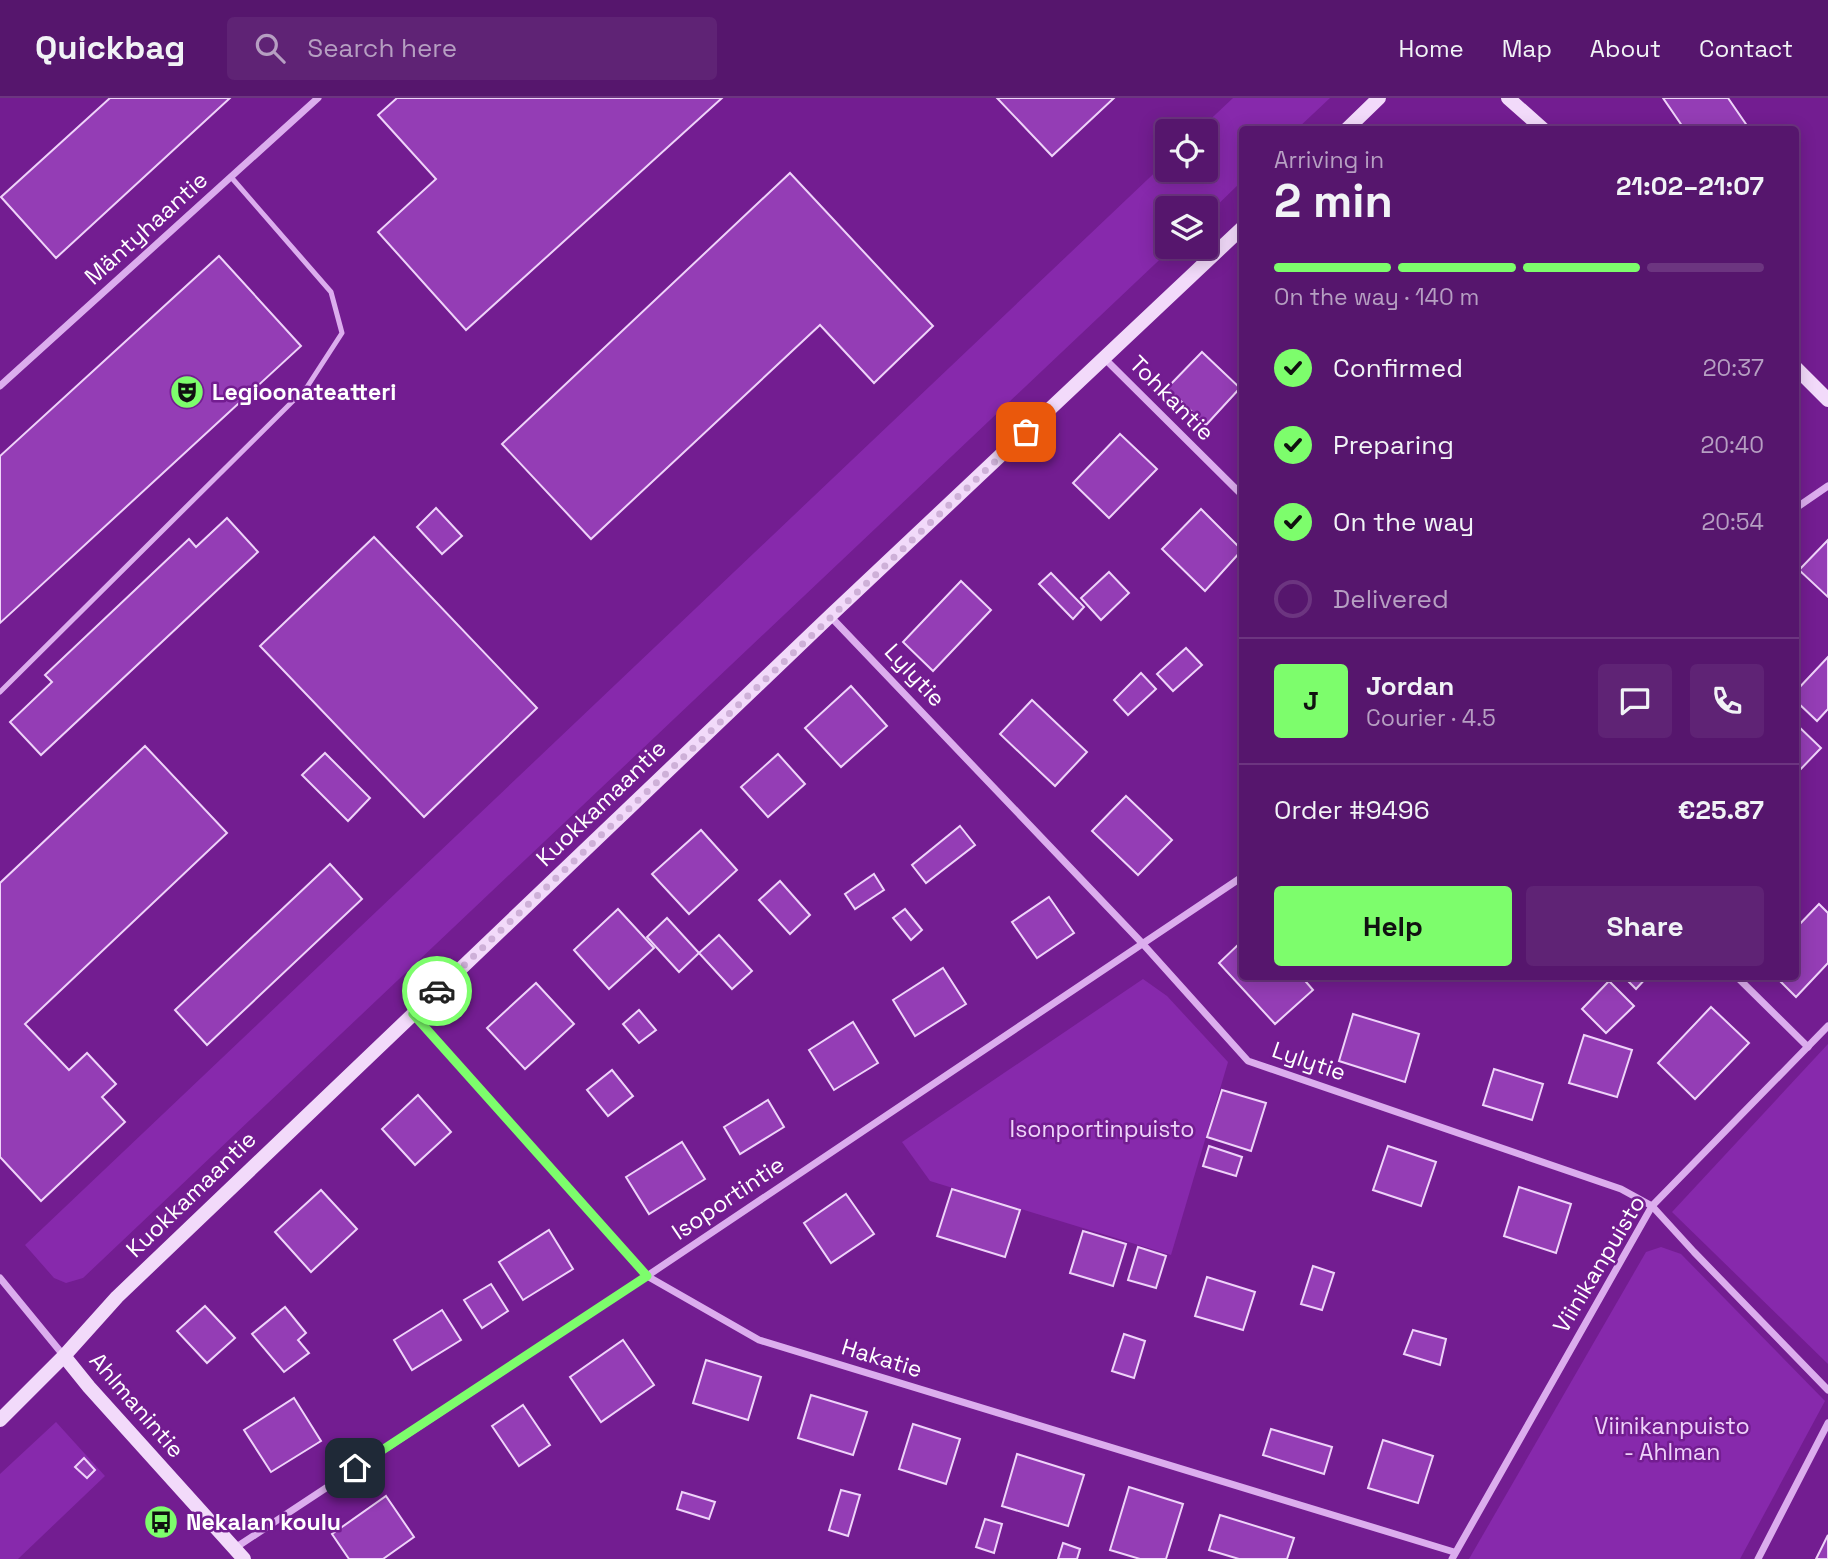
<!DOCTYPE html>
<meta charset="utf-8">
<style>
body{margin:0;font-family:"Space Grotesk",sans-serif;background:#5f2375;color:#f1f3f6;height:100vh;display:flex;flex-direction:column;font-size:26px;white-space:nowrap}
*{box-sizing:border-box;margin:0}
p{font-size:23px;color:#b69fc2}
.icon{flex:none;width:38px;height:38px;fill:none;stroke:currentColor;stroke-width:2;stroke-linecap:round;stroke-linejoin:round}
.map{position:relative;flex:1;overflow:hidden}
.panel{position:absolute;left:1239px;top:28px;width:560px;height:854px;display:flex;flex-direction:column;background:#56166d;border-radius:7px;box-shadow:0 4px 18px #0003,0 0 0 2px #6c3580}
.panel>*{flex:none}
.controls{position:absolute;left:1155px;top:21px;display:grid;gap:14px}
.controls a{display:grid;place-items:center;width:63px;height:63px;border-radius:7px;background:#56166d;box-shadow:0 4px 18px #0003,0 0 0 2px #6c3580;font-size:35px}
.pin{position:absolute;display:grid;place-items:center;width:60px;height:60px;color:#fff;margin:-30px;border-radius:14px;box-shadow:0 4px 10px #0006}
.courier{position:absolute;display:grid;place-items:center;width:70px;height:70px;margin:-35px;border:5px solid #7dfd6c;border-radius:50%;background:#fff;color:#222;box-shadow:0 2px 9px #0007}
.summary em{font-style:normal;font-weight:700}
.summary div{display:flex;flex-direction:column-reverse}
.summary{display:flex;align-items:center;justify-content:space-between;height:119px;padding:0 35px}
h1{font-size:46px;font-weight:700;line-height:52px}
.bar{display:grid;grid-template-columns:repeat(4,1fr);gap:10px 7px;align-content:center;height:84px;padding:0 35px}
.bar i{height:9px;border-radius:5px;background:#6c3580}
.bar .current{background:#7dfd6c}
.bar p{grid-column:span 4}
.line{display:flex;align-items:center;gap:18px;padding:0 35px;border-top:2px solid #6c3580}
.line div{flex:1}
.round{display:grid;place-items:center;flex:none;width:74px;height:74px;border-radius:7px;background:#5f2375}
ol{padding:0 35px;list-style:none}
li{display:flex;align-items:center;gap:21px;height:77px}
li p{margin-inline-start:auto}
li .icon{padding:7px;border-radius:50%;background:#7dfd6c;color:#111;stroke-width:4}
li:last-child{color:#b69fc2}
li i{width:38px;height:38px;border:4px solid #6c3580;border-radius:50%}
.primary-button{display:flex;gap:14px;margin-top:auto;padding:14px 35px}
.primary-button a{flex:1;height:80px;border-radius:7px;background:#7dfd6c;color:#111;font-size:28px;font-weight:700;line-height:80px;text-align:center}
.primary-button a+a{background:#5f2375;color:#f1f3f6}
header{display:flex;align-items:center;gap:42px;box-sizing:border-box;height:98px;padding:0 35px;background:#56166d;border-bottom:2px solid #6c3580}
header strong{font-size:33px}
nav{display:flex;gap:38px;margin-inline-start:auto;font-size:24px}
.search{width:490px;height:63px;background:#5f2375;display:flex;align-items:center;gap:18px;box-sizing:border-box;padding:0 24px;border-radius:7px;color:#b69fc2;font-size:26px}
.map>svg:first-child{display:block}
.green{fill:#8729ac}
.building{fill:#943db5;stroke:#efd3fa;stroke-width:2}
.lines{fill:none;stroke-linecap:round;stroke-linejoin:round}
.lane{stroke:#dcadee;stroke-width:5}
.street{stroke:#dcadee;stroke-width:7}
.secondary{stroke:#f2dafa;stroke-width:14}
.done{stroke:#ceb0d8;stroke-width:7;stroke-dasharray:0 12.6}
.route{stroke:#7dfd6c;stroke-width:9}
.labels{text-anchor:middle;stroke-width:5;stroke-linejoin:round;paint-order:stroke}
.street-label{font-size:23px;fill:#fff;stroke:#731d91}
.poi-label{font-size:23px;font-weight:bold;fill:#fff;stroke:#731d91;text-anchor:start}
.park-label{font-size:23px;fill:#efd3fa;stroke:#731d91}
</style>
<header>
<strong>Quickbag</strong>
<div class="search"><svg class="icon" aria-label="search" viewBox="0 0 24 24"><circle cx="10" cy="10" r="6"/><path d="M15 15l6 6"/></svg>Search here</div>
<nav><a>Home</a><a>Map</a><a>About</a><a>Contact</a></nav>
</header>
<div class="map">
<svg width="1828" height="1461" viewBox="0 0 1828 1461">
<rect width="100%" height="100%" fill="#731d91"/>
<g class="green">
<polygon points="1233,0 1330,0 1297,31 1242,32 1242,83 1206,118 1206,110 1167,110 1167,149 1173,149 83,1180 66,1185 54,1180 25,1147 1167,63 1167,72 1206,72 1206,33 1198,33"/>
<polygon points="1143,881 1167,898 1228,964 1171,1157 930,1083 902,1044"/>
<polygon points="1828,946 1828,1266 1672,1114"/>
<polygon points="1661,1149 1681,1156 1825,1303 1740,1461 1469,1461 1646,1154"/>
<polygon points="56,1324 105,1378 18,1461 0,1461 0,1376"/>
</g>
<g class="building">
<polygon points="110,0 230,0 56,160 1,99"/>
<polygon points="397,0 722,0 466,232 378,134 436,81 378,17"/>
<polygon points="997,0 1114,0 1052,58"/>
<polygon points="1663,0 1728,0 1750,32 1685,32"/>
<polygon points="790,75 933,228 874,285 820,227 591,441 502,346"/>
<polygon points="219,158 301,248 0,525 0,358"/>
<polygon points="1202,254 1240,290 1206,327 1167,290"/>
<polygon points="1120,336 1157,371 1109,420 1073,385"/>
<polygon points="436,410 462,438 442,456 417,429"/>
<polygon points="1201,411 1242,452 1205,493 1162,451"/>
<polygon points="227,420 258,454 41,657 10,624 52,584 45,577 189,441 196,449"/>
<polygon points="374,439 537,610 424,719 260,548"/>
<polygon points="1828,442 1828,499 1799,472"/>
<polygon points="1109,474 1129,495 1101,522 1081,500"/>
<polygon points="1051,475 1084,509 1073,521 1039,486"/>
<polygon points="961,483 991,512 933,573 903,544"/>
<polygon points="1186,550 1202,567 1173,593 1157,576"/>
<polygon points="1828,559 1828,611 1817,623 1796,603 1796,593"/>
<polygon points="1141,575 1156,591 1128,617 1114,602"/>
<polygon points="851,588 887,628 841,669 805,630"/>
<polygon points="1032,602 1087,654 1055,688 1000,636"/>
<polygon points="1796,626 1821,650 1796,676"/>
<polygon points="145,648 227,735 25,926 69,972 87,955 116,986 102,999 125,1024 41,1103 0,1059 0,785"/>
<polygon points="325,655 370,700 348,723 302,677"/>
<polygon points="778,656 805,686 768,719 741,689"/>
<polygon points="1126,698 1172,742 1138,777 1092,733"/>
<polygon points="960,728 975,747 926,785 912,767"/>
<polygon points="701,732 737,772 689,816 652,776"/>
<polygon points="330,766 362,801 207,947 175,912"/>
<polygon points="874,776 884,792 855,811 845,796"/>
<polygon points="780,783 810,817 790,836 759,802"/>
<polygon points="1049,799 1074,835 1037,860 1012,824"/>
<polygon points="1819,806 1828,815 1828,865 1796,899 1775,878 1796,878 1796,830"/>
<polygon points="618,811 654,850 609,891 574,852"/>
<polygon points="905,811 922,832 911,842 893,820"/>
<polygon points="667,820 699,855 679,874 647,839"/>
<polygon points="719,837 752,873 732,891 699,855"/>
<polygon points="1242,843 1242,878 1301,878 1313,892 1275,926 1219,865"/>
<polygon points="943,870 966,906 915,938 893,902"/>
<polygon points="1623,878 1648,878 1636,891"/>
<polygon points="1609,883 1634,908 1606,935 1582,911"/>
<polygon points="536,885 574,926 525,971 487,930"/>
<polygon points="1711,909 1749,945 1695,1001 1658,965"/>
<polygon points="639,912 656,932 639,945 623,926"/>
<polygon points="1353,916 1419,936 1405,984 1339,963"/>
<polygon points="853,924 878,965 834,992 809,952"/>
<polygon points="1584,937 1632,952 1617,999 1569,985"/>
<polygon points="1494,971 1543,986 1532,1022 1483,1007"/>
<polygon points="612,972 633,998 608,1018 587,992"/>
<polygon points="1222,992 1266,1005 1251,1053 1207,1039"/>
<polygon points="418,997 451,1034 415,1067 382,1031"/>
<polygon points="768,1002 784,1029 740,1056 724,1029"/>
<polygon points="682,1044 705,1081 649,1116 626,1079"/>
<polygon points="1209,1048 1242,1059 1236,1078 1203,1068"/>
<polygon points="1388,1048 1436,1064 1421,1108 1373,1092"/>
<polygon points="1519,1089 1571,1106 1556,1155 1504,1138"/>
<polygon points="952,1091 1020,1112 1005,1159 937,1138"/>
<polygon points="321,1092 357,1131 311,1174 275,1134"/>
<polygon points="846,1096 874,1136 831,1165 804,1125"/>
<polygon points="549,1132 573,1171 523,1202 499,1164"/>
<polygon points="1083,1133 1126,1146 1113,1188 1070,1175"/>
<polygon points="1138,1149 1166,1158 1156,1190 1128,1182"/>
<polygon points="1313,1168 1334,1175 1322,1212 1301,1206"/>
<polygon points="1207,1179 1255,1194 1243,1232 1195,1218"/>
<polygon points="491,1186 508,1213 482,1230 464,1202"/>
<polygon points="205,1208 235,1240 207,1265 177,1233"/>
<polygon points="285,1209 306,1235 298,1242 309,1255 284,1274 252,1236"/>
<polygon points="442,1212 461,1242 412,1272 394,1242"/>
<polygon points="1413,1232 1446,1241 1440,1267 1404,1256"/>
<polygon points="1124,1236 1145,1243 1134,1280 1112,1273"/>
<polygon points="623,1242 654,1287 601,1324 570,1279"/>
<polygon points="706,1262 761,1279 748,1322 693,1305"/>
<polygon points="811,1297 867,1314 853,1357 798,1340"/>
<polygon points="294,1300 321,1343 271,1374 244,1332"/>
<polygon points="523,1307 550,1347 519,1368 492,1328"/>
<polygon points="913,1326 960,1341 946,1386 899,1371"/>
<polygon points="1271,1331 1332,1349 1324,1376 1263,1357"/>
<polygon points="1383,1342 1433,1358 1418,1405 1368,1390"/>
<polygon points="1017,1356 1084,1377 1068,1428 1002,1408"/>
<polygon points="84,1360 95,1372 87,1380 75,1369"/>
<polygon points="1129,1389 1183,1406 1166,1461 1140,1461 1110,1452"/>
<polygon points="841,1392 860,1397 848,1438 829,1432"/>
<polygon points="682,1394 715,1404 709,1421 677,1411"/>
<polygon points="386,1398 414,1439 383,1461 349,1461 332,1436"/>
<polygon points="1220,1417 1294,1440 1287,1461 1239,1461 1209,1452"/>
<polygon points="985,1421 1002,1426 994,1455 976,1449"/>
<polygon points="1828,1437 1828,1461 1816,1461"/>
<polygon points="1063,1445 1080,1451 1077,1461 1058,1461"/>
</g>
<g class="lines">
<polyline class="lane" points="0,594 307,289 342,235 331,194 231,79"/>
<g class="street">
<polyline points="1104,260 1242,397"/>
<polyline points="0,288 318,0"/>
<polyline points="1796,410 1828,388"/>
<polyline points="830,518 1142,845 1248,963 1621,1091 1652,1108 1694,1154 1828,1292"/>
<polyline points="1736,878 1808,949"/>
<polyline points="413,916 647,1178 759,1242 1454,1454"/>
<polyline points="0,1180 64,1258"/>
<polyline points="235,1450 647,1178 1242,779"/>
<polyline points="1452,1461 1652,1108 1828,928"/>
<polyline points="1758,1461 1828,1325"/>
</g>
<g class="secondary">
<polyline points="1508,0 1544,32"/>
<polyline points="1346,32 1379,0"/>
<polyline points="1796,270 1828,302"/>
<polyline points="64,1258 89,1289 244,1461"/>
<polyline points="0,1322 64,1258 117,1199 830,518 1242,130"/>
</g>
</g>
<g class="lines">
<polyline class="done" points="437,893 1026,334"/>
<polyline class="route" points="355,1370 647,1178 413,916 437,893"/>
</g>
<defs>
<g id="theatre-disc" transform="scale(1.75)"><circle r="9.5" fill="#7dfd6c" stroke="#731d91"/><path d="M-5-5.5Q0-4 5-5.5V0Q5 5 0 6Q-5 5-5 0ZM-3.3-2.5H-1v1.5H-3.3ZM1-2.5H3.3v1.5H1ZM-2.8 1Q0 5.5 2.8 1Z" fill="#111"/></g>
<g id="bus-disc" transform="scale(1.75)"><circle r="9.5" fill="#7dfd6c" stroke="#731d91"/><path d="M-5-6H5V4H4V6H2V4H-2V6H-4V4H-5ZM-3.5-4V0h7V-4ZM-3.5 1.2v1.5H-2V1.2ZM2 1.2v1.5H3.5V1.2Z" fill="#111"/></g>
</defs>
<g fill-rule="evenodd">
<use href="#theatre-disc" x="187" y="294"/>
<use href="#bus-disc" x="161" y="1424"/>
</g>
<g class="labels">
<g class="street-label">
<text transform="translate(146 130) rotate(-42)" y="8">Mäntyhaantie</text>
<text transform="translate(1172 300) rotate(45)" y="8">Tohkantie</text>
<text transform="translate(915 577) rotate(47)" y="8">Lylytie</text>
<text transform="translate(601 705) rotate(-44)" y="8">Kuokkamaantie</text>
<text transform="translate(1309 963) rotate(19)" y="8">Lylytie</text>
<text transform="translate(191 1096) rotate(-44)" y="8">Kuokkamaantie</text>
<text transform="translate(728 1100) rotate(-34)" y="8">Isoportintie</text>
<text transform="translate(1599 1166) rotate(-59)" y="8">Viinikanpuisto</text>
<text transform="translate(882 1260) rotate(17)" y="8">Hakatie</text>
<text transform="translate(137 1307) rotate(49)" y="8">Ahlmanintie</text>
</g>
<g class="poi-label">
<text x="212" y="302">Legioonateatteri</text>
<text x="186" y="1432">Nekalan koulu</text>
</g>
<g class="park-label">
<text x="1102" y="1039">Isonportinpuisto</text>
<text x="1672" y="1336">Viinikanpuisto<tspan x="1672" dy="26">- Ahlman</tspan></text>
</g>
</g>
</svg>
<div class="controls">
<a><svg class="icon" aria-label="locate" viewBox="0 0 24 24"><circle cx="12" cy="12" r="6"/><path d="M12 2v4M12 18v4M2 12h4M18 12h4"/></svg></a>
<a><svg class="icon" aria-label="layers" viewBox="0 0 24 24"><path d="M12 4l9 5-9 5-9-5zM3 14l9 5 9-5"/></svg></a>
</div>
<div class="pin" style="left:1026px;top:334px;background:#ea580c"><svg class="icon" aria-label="bag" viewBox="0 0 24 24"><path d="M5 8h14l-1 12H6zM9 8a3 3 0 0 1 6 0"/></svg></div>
<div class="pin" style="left:355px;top:1370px;background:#1f2937"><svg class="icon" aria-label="home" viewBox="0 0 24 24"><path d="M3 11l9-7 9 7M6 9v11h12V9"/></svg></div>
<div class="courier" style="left:437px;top:893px"><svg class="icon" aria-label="car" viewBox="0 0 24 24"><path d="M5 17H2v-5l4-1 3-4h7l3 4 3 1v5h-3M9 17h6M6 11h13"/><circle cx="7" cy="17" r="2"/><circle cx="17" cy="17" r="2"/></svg></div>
<section class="panel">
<div class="summary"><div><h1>2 min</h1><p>Arriving in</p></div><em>21:02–21:07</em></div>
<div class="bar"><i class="current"></i><i class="current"></i><i class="current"></i><i></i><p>On the way · 140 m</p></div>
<ol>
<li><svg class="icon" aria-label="check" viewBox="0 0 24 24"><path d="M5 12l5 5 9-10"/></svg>Confirmed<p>20:37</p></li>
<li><svg class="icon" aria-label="check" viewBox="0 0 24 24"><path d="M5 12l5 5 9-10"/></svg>Preparing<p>20:40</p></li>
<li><svg class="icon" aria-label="check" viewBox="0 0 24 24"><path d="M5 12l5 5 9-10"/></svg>On the way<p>20:54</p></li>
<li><i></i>Delivered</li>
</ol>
<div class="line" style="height:126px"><b class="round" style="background:#7dfd6c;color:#111">J</b><div><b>Jordan</b><p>Courier · 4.5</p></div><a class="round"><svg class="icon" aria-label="chat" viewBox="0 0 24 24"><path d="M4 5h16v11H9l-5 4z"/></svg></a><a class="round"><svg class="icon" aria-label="phone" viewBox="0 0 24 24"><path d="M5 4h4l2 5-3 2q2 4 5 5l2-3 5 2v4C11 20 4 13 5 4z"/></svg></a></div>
<div class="line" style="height:91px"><div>Order #9496</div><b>€25.87</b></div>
<div class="primary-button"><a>Help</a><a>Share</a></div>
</section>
</div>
